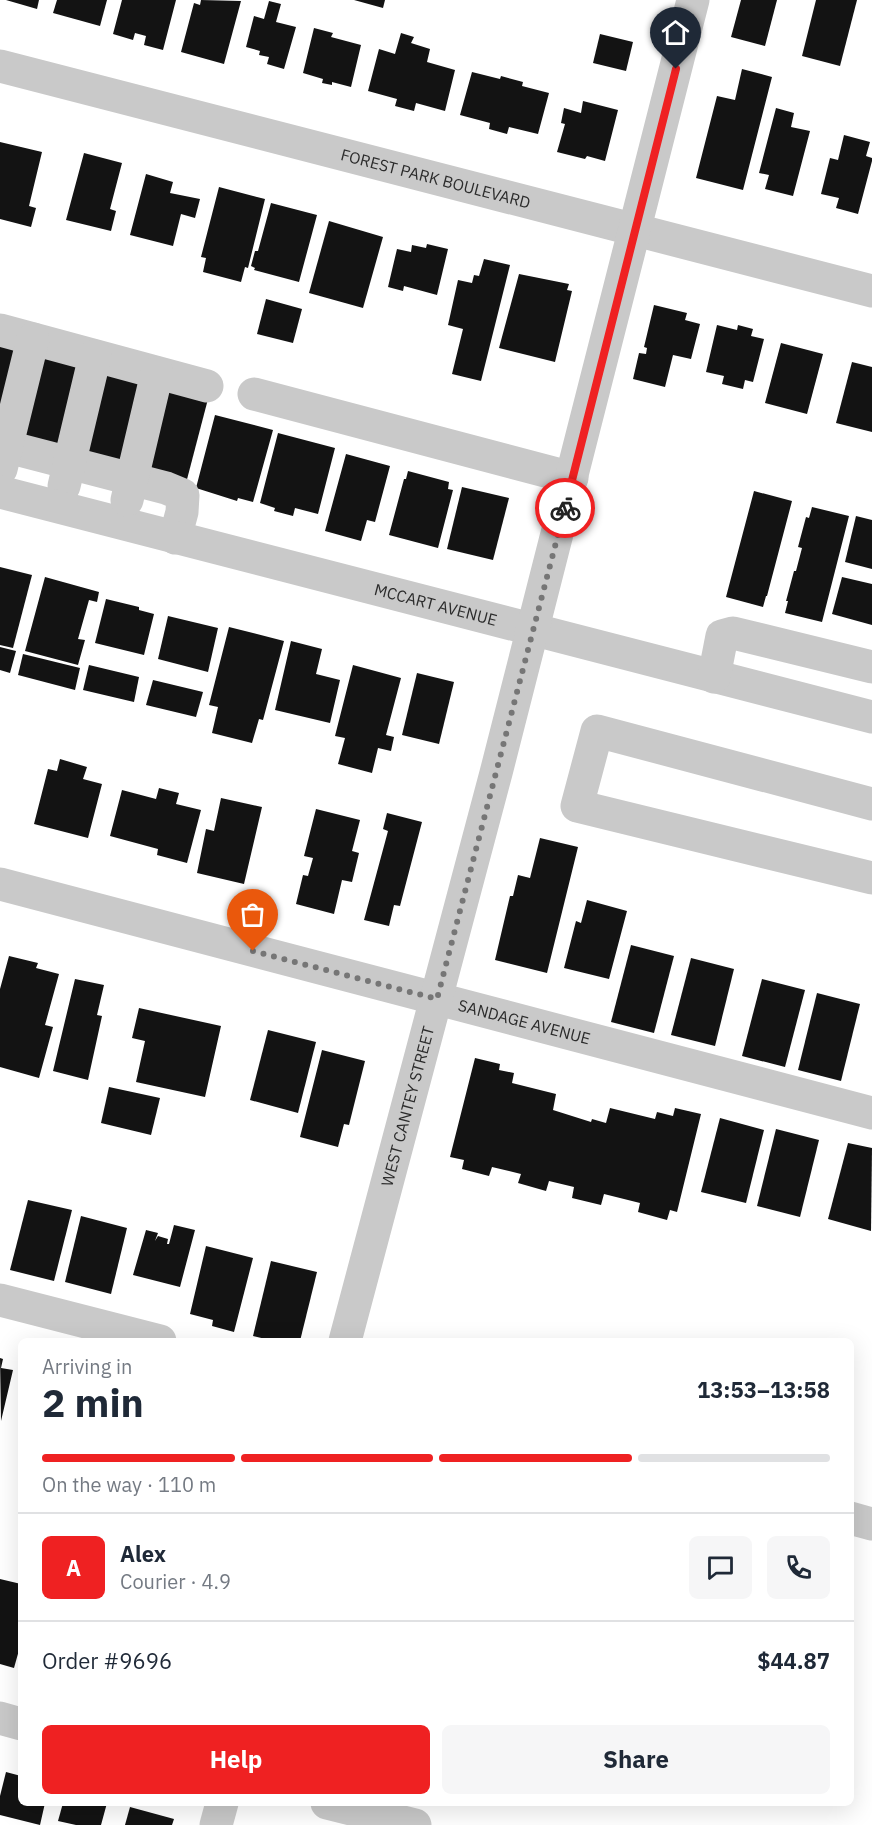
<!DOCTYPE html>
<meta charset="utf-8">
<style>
body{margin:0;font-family:"IBM Plex Sans",sans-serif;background:#f6f6f7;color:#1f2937;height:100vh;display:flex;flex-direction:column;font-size:22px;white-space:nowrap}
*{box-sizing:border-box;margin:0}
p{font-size:20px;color:#747a83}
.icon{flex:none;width:33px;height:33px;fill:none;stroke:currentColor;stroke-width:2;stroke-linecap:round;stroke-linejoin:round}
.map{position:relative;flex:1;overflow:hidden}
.drawer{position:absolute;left:18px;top:1338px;width:836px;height:468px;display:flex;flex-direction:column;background:#fff;border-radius:9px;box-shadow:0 6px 24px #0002}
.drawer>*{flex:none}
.pin{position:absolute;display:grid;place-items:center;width:51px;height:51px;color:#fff;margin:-62px -26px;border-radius:50% 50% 50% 0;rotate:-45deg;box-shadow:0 0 6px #0007}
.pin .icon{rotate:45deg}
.courier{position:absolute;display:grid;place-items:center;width:60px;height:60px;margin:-30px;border:4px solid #ef2122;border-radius:50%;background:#fff;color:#222;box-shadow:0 2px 8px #0007}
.overview em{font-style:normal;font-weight:700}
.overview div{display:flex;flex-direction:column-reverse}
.overview{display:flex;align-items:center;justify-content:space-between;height:102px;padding:0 24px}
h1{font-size:39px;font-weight:700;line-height:45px}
.bar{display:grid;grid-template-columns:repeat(4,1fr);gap:9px 6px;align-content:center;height:72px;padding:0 24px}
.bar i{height:8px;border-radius:4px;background:#e0e1e3}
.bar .current{background:#ef2122}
.bar p{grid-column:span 4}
.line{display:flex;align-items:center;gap:15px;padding:0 24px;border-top:2px solid #e0e1e3}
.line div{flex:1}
.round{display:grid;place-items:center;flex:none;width:63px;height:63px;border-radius:9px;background:#f6f6f7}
.button{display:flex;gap:12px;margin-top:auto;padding:12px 24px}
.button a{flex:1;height:69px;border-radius:9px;background:#ef2122;color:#fff;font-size:24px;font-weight:700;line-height:69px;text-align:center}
.button a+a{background:#f6f6f7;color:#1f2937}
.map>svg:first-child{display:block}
.building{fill:#131313}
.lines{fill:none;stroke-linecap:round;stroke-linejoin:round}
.minor{stroke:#c9c9c9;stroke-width:33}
.done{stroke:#767676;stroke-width:6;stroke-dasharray:0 10.8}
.route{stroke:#ef2122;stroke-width:8}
.labels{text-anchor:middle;stroke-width:6;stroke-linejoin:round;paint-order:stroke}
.street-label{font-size:16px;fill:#2c2c2c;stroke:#fff}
</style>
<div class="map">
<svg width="872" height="1825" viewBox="0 0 872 1825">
<rect width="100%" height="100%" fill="#fff"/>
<g class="building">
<polygon points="6,0 39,0 37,9"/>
<polygon points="57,0 107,0 100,26 53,13"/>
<polygon points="122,0 176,0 163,50 144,45 146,36 135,33 133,40 113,34"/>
<polygon points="201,0 241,1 224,64 181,52 194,3 200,5"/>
<polygon points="354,0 385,0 383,8"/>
<polygon points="741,0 777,0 765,46 731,37"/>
<polygon points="816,0 857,0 840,66 802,56"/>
<polygon points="269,1 281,4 276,22 296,27 284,69 267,64 269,57 259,55 260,51 246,47 254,16 264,19"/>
<polygon points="314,28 333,33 331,37 361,45 351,87 332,82 332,85 322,83 323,79 303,73"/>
<polygon points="401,33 414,37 411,43 430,49 427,62 455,70 445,111 416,103 414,111 395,106 397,99 368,91 379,49 395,54"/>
<polygon points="600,34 633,42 626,71 593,63"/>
<polygon points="742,69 772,77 743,190 696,178 717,96 735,100"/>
<polygon points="472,72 500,79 501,76 523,82 522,86 549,93 538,134 509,127 507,134 489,129 490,123 460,115"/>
<polygon points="583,101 618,110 605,161 587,156 585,159 557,152 565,124 561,123 564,108 581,113"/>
<polygon points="776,108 794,113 791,127 810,131 793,196 765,189 769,175 759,173"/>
<polygon points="844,135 870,142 866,156 872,158 872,161 858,214 836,208 839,198 821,194 830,158 838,160"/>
<polygon points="0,142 42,152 29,206 36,208 31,227 0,219"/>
<polygon points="84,153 122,163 110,209 116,211 111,231 66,220"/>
<polygon points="146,174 173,182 170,193 200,199 195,218 181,214 173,246 130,235"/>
<polygon points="219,187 265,199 248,268 245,267 241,282 203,272 206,258 201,257"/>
<polygon points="271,203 317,215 299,282 254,270 255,268 251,266 255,251 258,251"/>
<polygon points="329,221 383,237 363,308 309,293"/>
<polygon points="427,244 448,249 437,295 404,286 403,291 388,287 397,249 411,252 412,245 426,248"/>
<polygon points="484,259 510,265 481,381 452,374 463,329 448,325 458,280 472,283 474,275 479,276"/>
<polygon points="519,274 569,284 567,290 572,291 555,362 499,348"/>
<polygon points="266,299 302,309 293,343 257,334"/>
<polygon points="654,305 687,313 685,320 700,324 691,359 673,355 665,387 633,379 639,353 646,354 647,348 644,347"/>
<polygon points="717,325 737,330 738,325 753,329 751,336 764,339 753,382 745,380 743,389 722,384 724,376 706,372"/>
<polygon points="781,343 823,354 807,414 765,403"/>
<polygon points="0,346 21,351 0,432"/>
<polygon points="40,357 84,369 63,451 19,439"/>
<polygon points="852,362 872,367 872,432 836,423"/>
<polygon points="96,371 141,384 118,468 73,456"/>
<polygon points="163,387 208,399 185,487 140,476"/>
<polygon points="215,415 273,430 253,502 238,498 237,501 196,488"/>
<polygon points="278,433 335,448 318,514 295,508 293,516 274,511 275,508 260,503"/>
<polygon points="346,454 390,466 375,522 367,520 361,541 325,531"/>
<polygon points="408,471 449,482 448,489 453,490 438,548 389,535 404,479 406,479"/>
<polygon points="462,487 509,498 493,560 447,549"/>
<polygon points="754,491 792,501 767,596 766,596 763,607 726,597"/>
<polygon points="812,507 849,516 822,622 785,613 788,601 786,601 794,571 796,571 802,548 798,547 806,517 809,518"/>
<polygon points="856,516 872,520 872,569 845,562"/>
<polygon points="0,567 32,575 13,648 0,645"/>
<polygon points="45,577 99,592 97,602 89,600 78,639 85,640 78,665 25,651"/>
<polygon points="842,577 872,584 872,625 832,614"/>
<polygon points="106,599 139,607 139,610 154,614 144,655 95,643"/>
<polygon points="168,616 218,628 208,672 158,659"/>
<polygon points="229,627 284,641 263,720 259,719 252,743 212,733 218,707 209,705"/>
<polygon points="291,641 322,649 316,674 340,680 330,723 275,710"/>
<polygon points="0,647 16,651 10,673 0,670"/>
<polygon points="23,654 80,668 75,690 18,675"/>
<polygon points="89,665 139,677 134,702 83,690"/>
<polygon points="353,665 401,678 386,735 394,737 391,751 378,748 372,773 338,764 345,738 335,736"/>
<polygon points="417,673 454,682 439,744 402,735"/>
<polygon points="153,680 203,692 196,717 146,705"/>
<polygon points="60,759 87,767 83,779 102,784 88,838 34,824 48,769 57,771"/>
<polygon points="159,788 179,793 176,804 201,810 187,863 157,855 158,849 110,836 122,790 156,799"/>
<polygon points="221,798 262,807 244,884 197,873 206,829 214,831"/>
<polygon points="316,809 360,820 352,851 359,853 352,882 342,880 334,914 296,904 303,875 308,876 313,858 304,856"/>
<polygon points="387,813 422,822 400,906 394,905 389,926 364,920 388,831 383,829"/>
<polygon points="540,838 578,847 547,973 495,960 510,896 513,896 518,875 530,878"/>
<polygon points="587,900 627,911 609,979 564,968 576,921 581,923"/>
<polygon points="631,945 674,956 654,1033 611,1022"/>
<polygon points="9,956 38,963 36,968 59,974 45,1025 53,1027 39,1078 0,1067 0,989"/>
<polygon points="691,958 734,969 715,1046 671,1035"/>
<polygon points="75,979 104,985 97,1015 102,1016 88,1080 53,1071"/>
<polygon points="762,979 805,990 785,1067 742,1056"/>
<polygon points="817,993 860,1004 841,1081 798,1070"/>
<polygon points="139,1008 221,1026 205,1097 136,1082 145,1041 132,1038"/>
<polygon points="268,1030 316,1042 298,1113 250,1100"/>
<polygon points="322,1050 365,1061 349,1125 344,1124 338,1147 300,1137"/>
<polygon points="475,1058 500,1064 499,1070 514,1073 512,1083 556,1094 553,1110 591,1122 592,1119 606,1123 610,1108 655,1119 657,1112 673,1116 675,1108 701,1114 677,1212 670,1210 667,1220 638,1212 640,1203 604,1194 601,1205 572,1198 574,1187 549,1181 546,1191 518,1183 521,1174 492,1167 489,1176 462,1169 464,1160 450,1157"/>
<polygon points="109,1087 160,1098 151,1135 101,1123"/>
<polygon points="720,1118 764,1130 746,1203 701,1192"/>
<polygon points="776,1129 819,1140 800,1217 757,1206"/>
<polygon points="848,1143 872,1148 871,1231 828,1219"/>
<polygon points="28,1200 72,1210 54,1281 10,1270"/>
<polygon points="81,1216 127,1228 111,1294 65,1282"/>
<polygon points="174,1225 195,1230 180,1287 133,1275 146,1230 158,1233 155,1241 158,1236 168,1239 167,1244 169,1244"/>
<polygon points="206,1246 253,1258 234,1332 212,1326 213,1320 190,1314"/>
<polygon points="271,1261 317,1272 300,1341 274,1341 253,1336"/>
<polygon points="0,1358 3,1359 1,1368 13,1370 1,1421"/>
<polygon points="0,1579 21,1584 21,1643 14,1668 0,1664"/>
<polygon points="6,1772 21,1776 21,1803 45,1803 40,1825 0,1815 0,1796"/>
<polygon points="63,1803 107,1803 101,1825 76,1825 58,1821"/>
<polygon points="130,1807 174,1819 172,1825 125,1825"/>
</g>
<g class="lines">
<g class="minor">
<path id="s1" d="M 0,66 L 872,291"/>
<polyline points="0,330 207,386"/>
<polyline points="254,394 572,478"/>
<polyline points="0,445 166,488 183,495 182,512 175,538"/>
<polyline points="1,469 33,339"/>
<polyline points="64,486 95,356"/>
<path id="s2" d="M 0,492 L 872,717"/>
<polyline points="127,500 157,373"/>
<polyline points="714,677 722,636 733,633 872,667"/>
<polyline points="872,804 597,731 577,806 872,878"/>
<path id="s3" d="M 0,884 L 872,1113"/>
<polyline points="0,1300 160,1341"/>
<path id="s4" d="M 345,1341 L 496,773 L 693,0"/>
<polyline points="850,1518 872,1524"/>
<polyline points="0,1718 21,1724"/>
<polyline points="327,1803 415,1825"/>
<polyline points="216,1825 222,1803"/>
</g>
</g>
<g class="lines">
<polyline class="done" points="253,951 437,999 565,508"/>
<polyline class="route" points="565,508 676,69"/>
</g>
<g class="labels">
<g class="street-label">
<text dy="6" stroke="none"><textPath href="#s1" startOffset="450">FOREST PARK BOULEVARD</textPath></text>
<text dy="6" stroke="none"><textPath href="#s2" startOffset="450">MCCART AVENUE</textPath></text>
<text dy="6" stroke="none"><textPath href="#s3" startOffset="542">SANDAGE AVENUE</textPath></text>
<text dy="6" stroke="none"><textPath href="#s4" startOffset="243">WEST CANTEY STREET</textPath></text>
</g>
</g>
</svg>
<div class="pin" style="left:253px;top:951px;background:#ea580c"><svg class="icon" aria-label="bag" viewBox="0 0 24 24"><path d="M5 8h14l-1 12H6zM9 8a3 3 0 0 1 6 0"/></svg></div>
<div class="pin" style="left:676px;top:69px;background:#1f2937"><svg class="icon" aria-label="home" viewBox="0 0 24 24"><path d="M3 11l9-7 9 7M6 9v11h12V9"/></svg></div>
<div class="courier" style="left:565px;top:508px"><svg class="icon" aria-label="bike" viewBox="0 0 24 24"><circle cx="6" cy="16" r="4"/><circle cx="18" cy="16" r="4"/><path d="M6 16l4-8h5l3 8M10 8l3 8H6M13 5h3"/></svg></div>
<section class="drawer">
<div class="overview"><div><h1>2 min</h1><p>Arriving in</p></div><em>13:53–13:58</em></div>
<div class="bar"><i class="current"></i><i class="current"></i><i class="current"></i><i></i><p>On the way · 110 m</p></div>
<div class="line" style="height:108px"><b class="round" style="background:#ef2122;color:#fff">A</b><div><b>Alex</b><p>Courier · 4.9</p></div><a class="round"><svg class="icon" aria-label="chat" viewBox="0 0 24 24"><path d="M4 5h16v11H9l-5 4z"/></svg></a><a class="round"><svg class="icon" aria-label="phone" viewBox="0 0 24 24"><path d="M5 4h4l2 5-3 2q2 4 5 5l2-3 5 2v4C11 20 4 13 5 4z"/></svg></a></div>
<div class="line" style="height:78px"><div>Order #9696</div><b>$44.87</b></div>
<div class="button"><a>Help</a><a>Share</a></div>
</section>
</div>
